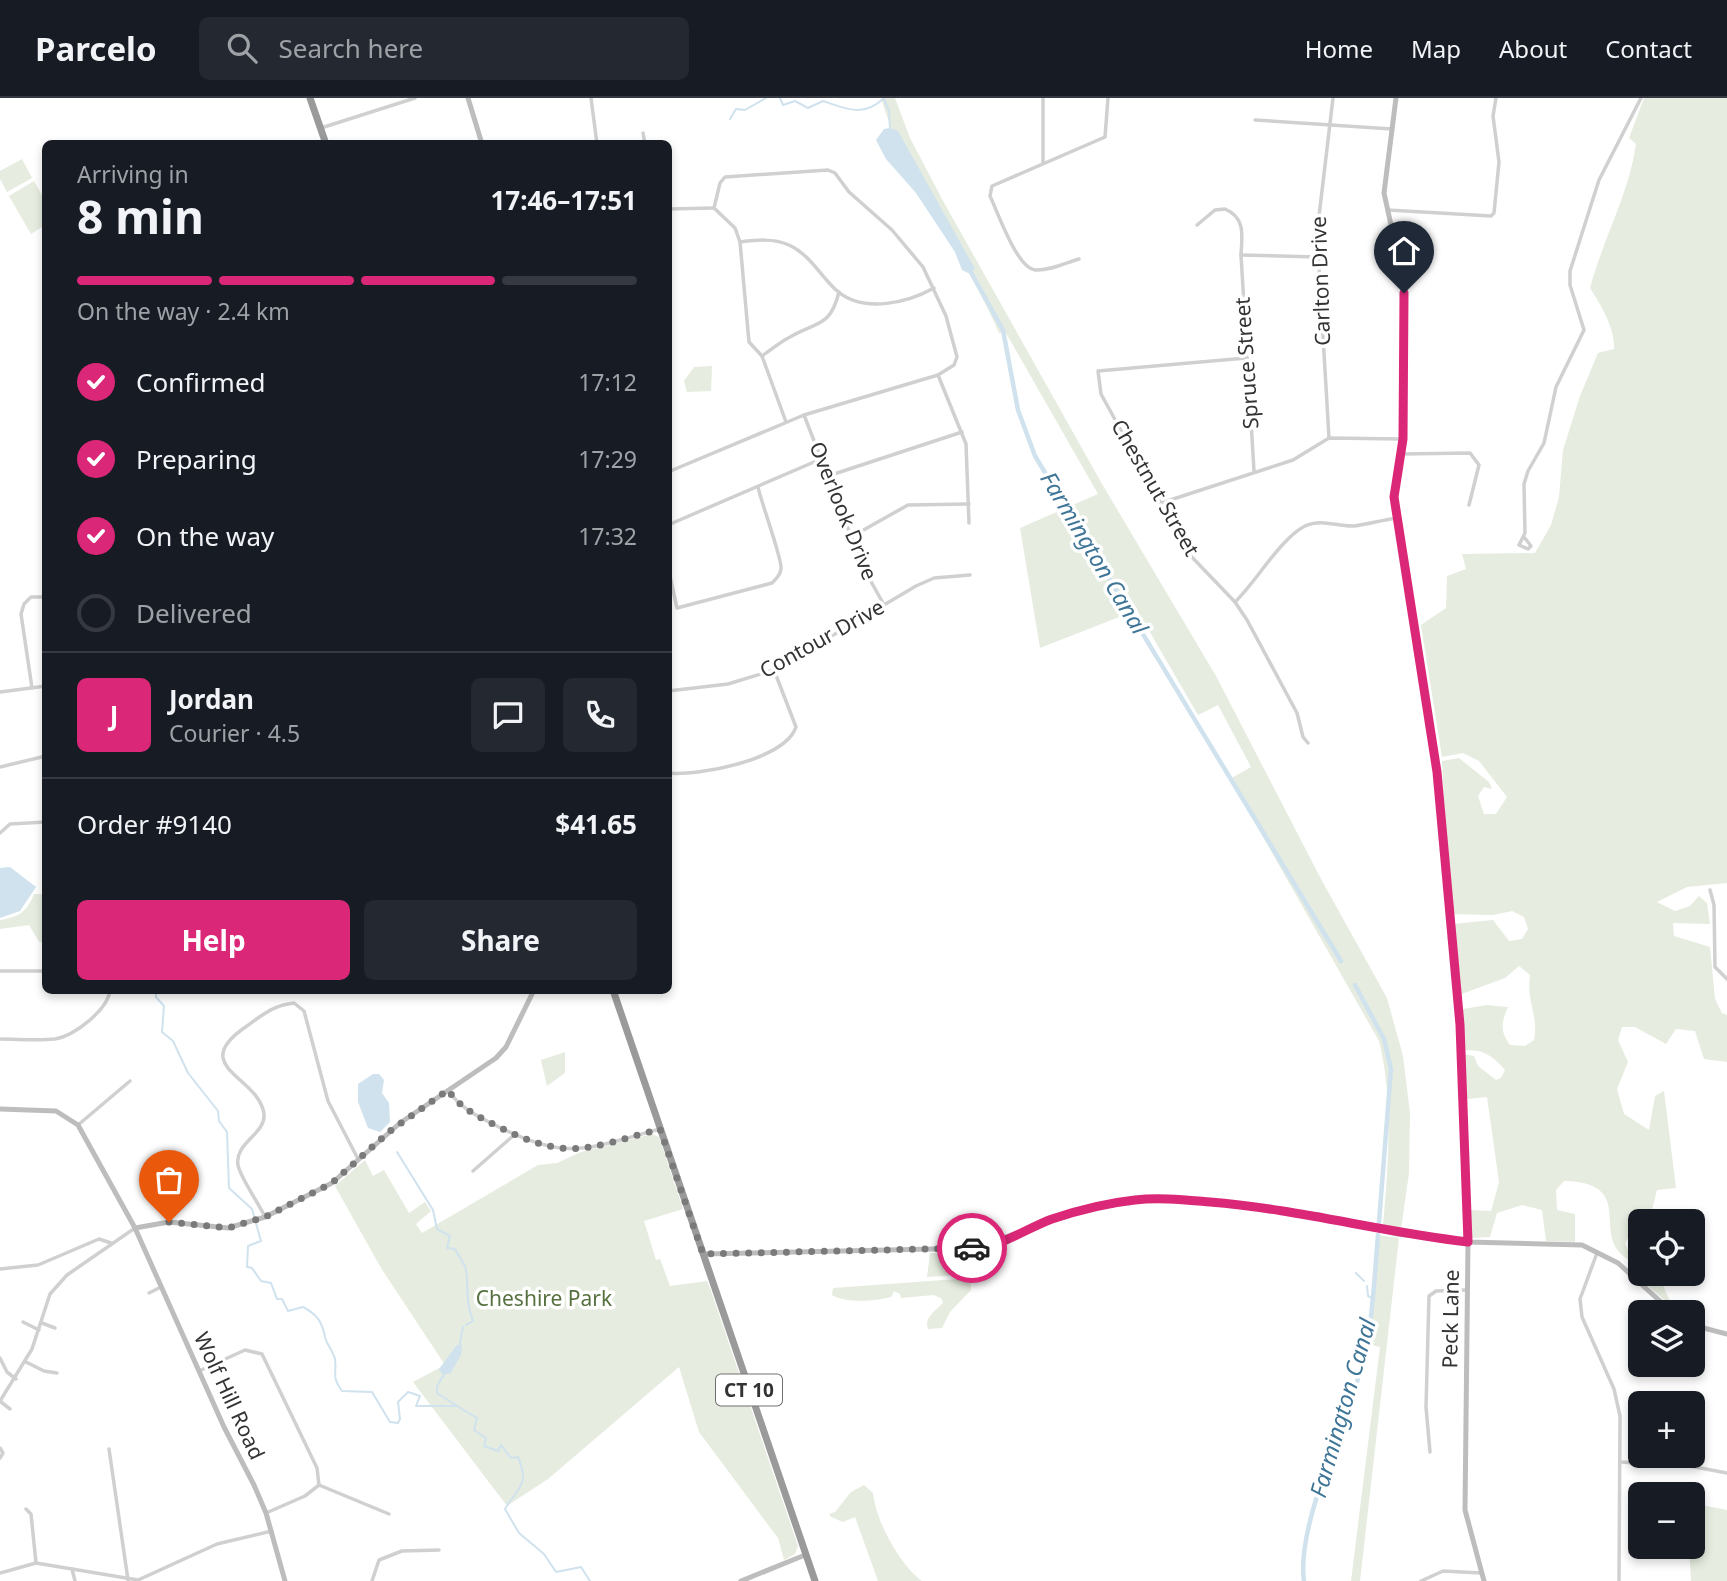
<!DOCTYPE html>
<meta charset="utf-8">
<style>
body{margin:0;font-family:"Noto Sans",sans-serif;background:#242831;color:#f1f3f6;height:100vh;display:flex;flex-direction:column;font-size:26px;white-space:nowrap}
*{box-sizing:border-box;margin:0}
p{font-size:23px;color:#9ea1a6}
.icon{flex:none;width:38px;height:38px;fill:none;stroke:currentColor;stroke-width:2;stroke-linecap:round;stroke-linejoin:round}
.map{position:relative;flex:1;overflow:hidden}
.panel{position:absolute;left:42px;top:42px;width:630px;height:854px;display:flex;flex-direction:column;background:#171b24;border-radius:10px;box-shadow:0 4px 10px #0003}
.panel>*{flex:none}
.buttons{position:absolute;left:1628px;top:1111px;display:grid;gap:14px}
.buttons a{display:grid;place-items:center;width:77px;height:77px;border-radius:10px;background:#171b24;box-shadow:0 4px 10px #0003;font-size:35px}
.pin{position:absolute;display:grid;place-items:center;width:60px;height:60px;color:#fff;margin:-72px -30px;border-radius:50% 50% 50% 0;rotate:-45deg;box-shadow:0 0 7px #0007}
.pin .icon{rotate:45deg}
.courier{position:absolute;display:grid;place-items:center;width:70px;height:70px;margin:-35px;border:5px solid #db2777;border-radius:50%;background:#fff;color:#222;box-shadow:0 2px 9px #0007}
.summary em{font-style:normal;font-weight:700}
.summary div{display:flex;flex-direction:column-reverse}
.summary{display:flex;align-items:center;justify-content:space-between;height:119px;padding:0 35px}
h1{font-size:46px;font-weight:700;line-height:52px}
.bar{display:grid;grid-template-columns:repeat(4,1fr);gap:10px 7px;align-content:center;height:84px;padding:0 35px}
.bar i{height:9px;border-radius:5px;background:#363941}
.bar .current{background:#db2777}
.bar p{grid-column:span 4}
.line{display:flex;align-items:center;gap:18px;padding:0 35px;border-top:2px solid #363941}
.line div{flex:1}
.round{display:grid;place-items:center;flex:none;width:74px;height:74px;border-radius:10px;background:#242831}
ol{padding:0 35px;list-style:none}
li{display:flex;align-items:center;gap:21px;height:77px}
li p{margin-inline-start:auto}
li .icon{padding:7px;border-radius:50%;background:#db2777;color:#fff;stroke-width:4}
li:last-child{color:#9ea1a6}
li i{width:38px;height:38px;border:4px solid #363941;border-radius:50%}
.cta{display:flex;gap:14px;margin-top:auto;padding:14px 35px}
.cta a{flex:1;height:80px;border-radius:10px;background:#db2777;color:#fff;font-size:28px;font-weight:700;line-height:80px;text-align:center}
.cta a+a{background:#242831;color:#f1f3f6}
header{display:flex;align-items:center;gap:42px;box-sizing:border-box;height:98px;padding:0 35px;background:#171b24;border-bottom:2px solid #363941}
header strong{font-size:33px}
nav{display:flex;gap:38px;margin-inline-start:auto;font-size:24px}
.search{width:490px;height:63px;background:#242831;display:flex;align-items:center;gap:18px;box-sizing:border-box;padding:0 24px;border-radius:10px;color:#9ea1a6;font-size:26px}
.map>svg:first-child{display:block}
.green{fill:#e6ecdf}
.water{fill:#cfe2ee}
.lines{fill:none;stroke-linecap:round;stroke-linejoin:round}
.stream{stroke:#cfe2ee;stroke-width:2}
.canal{stroke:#cfe2ee;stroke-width:4.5}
.street{stroke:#d0d0d0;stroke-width:3.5}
.secondary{stroke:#bdbdbd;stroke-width:5}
.highway{stroke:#9a9a9a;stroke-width:7}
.done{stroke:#7a7a7a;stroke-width:7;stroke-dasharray:0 12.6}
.route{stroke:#db2777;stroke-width:9}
.labels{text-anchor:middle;stroke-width:7;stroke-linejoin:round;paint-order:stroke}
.shield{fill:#fff;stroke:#707070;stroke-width:2}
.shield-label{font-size:19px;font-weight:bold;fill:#333}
.street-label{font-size:21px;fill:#333;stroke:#fff}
.park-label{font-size:21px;fill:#56703f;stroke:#fff}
.water-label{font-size:23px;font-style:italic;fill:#3f7597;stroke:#fff}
</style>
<header>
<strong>Parcelo</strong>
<div class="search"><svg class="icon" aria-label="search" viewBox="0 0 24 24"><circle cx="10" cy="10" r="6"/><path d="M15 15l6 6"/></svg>Search here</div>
<nav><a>Home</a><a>Map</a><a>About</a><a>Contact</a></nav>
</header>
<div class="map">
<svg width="1727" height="1483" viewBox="0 0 1727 1483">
<rect width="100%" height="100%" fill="#fff"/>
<g class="green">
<path d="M 881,0 L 895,0 L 910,40 L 942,101 L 1102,386 L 1216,578 L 1321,781 L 1387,900 L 1403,958 L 1410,1015 L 1409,1075 L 1401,1131 L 1383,1128 C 1388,1068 1394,1003 1379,943 L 1230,681 L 1251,669 L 1218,607 L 1198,617 L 1137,512 L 1040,550 L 1020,430 L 1098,396 L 1006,235 L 999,235 C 965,155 906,85 881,0 Z"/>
<path d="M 1644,0 L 1727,0 L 1727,785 L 1687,789 L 1657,804 L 1675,813 L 1690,808 L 1699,798 L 1707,805 L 1710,826 L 1673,825 L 1674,838 L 1710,849 L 1715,901 L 1722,915 L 1727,917 L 1727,964 L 1704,961 L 1695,933 L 1676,931 L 1666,946 L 1635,929 L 1622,929 L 1618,942 L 1628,964 L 1617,991 L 1624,1016 L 1649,1032 L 1655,998 L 1664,993 L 1676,1090 L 1657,1092 L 1652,1112 L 1665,1123 L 1640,1124 L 1640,1135 L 1629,1138 L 1625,1145 L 1630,1158 L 1639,1166 C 1580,1147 1645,1085 1564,1083 L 1556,1092 L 1557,1112 L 1575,1116 L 1575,1144 L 1546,1143 L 1542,1112 L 1522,1107 L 1497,1115 L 1490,1139 L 1472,1140 L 1470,1112 L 1491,1113 L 1499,1084 L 1487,999 L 1467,1001 L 1464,956 L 1474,958 L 1478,968 L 1496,982 L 1501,980 L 1505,972 C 1492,957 1484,952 1464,952 L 1463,911 L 1487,907 L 1508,909 C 1501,925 1500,933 1510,947 L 1525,948 L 1534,942 C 1539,918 1526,904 1530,877 L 1519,868 L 1505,880 L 1459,897 L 1453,826 L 1493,822 L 1509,843 L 1522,841 L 1528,831 L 1524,819 L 1512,813 L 1493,817 L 1450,816 L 1442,663 L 1459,660 L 1489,684 L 1492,691 L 1484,689 L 1478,698 L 1484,716 L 1496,716 L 1507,699 L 1479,663 L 1463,655 L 1442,659 L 1421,527 L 1446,510 L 1447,478 L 1466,471 L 1462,456 L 1535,455 L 1551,427 L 1559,399 L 1563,352 L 1580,298 L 1598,255 L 1614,251 C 1615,230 1601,207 1590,190 C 1603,141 1629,96 1636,46 L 1629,40 Z"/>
<polygon points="22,61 32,80 7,94 0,81 0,73"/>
<polygon points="34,83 45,103 45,127 31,136 9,98"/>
<polygon points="712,268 711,293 687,294 684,283 694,269"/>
<path d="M 34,796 L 45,796 L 45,840 L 40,845 L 29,827 L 0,831 L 0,822 C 19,819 27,814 34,796 Z"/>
<polygon points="565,954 565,975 547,988 541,962"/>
<polygon points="652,1036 659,1039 683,1111 644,1123 656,1162 660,1161 670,1188 707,1183 710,1190 798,1448 795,1456 784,1462 778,1440 699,1334 679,1269 548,1381 507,1408 413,1284 445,1267 381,1170 335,1088 365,1062 373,1078 384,1072 409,1115 425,1104 431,1113 416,1126 422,1135 538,1067 557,1065 581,1054"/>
<polygon points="1378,1137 1399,1140 1360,1483 1351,1483 1380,1249 1372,1247 1375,1241 1369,1249 1368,1237 1372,1233"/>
<polygon points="930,1155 965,1155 970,1162 972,1176 927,1179"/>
<polygon points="1642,1176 1658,1176 1673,1210 1641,1181"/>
<path d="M 971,1180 L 971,1192 L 950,1214 L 942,1230 L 928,1231 C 924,1220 935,1213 943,1205 L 942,1201 L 934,1197 L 901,1200 L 900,1196 L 894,1193 L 891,1199 C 874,1203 848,1206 832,1197 L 833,1190 Z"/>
<path d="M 864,1387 L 873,1395 C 876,1423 899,1466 922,1483 L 878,1483 L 855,1419 L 843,1424 L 831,1419 L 829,1416 L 835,1414 L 851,1394 Z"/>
<polygon points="1692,1405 1727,1412 1727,1483 1691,1483 1689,1449 1692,1449"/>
</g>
<g class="water">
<polygon points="890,30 898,33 975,171 968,175 962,172 955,154 916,95 886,61 876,42 884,31"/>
<polygon points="10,769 36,789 20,813 0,820 0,770"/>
<polygon points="373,976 379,976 384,982 382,995 389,1005 390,1024 380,1034 368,1030 358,1004 358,986"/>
<polygon points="462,1246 461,1257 450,1276 442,1276 439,1271 457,1247"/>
</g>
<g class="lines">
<g class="stream">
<path d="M 780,0 L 783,7 L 795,3 L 808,10 L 823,3 C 847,11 863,20 884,0"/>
<polyline points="884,1 889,13 890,30"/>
<polyline points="730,21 736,11 745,12 766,0"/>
<path d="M 156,892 L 156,899 L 164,908 L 162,934 L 173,943 L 188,975 L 218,1013 L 219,1023 L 227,1034 L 229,1090 L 252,1111 L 261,1143 L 248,1148 L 247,1169 L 252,1170 L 261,1183 L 271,1185 L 277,1201 L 282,1201 L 288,1213 L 303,1209 C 318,1217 322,1224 325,1239 C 327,1247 333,1253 335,1261 C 337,1277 331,1277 342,1293 L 372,1294 L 390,1324 L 398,1325 L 400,1321 L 398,1304 L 408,1294 L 420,1298 L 416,1308 L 457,1308 L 477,1320 L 474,1332 L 486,1340 L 484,1348 L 498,1353 L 501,1347 L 511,1360 L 518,1359 C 530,1388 518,1389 505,1411 L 519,1435 L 544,1456 L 556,1474 L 581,1469 L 590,1483"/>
<path d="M 397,1054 L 433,1112 L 437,1131 L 450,1138 L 447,1150 L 455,1151 C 458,1158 465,1165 466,1172 C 469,1192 465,1202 473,1223 L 466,1227"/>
<polyline points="1356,1175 1364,1183"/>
<polyline points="1367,1188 1368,1198 1374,1201"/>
<polyline points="460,1245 463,1229"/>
<polyline points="445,1275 437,1288 437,1295 457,1308"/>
</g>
<g class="canal">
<polyline points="968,169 1003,232 1018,312 1035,358 1341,863"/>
<polyline points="1355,887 1384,941 1391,971 1379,1124"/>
<path d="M 1304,1483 C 1296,1427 1346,1328 1361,1270 C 1373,1227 1374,1182 1378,1137"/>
</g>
<g class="street">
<polyline points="591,0 597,46"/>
<polyline points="1043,0 1043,65"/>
<polyline points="1255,22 1392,31"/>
<polyline points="321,30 415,0"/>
<polyline points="643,35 645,46"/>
<polyline points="714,110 735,130 740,144 749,244 762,258"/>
<polyline points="668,111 714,110"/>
<polyline points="1388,112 1491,118 1494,115 1499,64 1493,18 1496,0"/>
<path d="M 1197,127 L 1215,112 L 1225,111 C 1246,120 1242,138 1241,157 L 1254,373"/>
<path d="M 740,144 C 756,142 773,140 789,147 C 809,156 820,177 836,192 C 863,216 907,205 934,190"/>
<polyline points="1241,157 1318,159"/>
<path d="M 1079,161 C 1066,165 1049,173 1035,172 C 1017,170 998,115 990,98 L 992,88 L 1105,39 L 1108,0"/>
<path d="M 762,258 C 771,252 780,244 790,239 C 817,223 830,230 839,194"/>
<polyline points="762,258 786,324"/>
<polyline points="1246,260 1098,273 1101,296 1188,455 1235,504 1247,522 1297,615 1303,639 1308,645"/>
<polyline points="938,277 966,346 969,425"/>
<polyline points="804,317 863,469 884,507"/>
<polyline points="1329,340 1317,135 1333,0"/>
<polyline points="1401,356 1470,355 1479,367 1469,407"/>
<polyline points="668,374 804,317 938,277 954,267 957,259 946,218 923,169 892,132 849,94 835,75 828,72 725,79 720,85 714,110"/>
<polyline points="828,378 962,334"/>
<polyline points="1161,405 1293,362 1329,340 1401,341"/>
<polyline points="668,427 821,361"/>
<polyline points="851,439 908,407 969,406"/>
<polyline points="1524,439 1531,448 1528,451 1519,447 1525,435 1524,386 1528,373 1544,345 1556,289 1584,232 1570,187 1570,173 1599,82 1641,0"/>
<path d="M 668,469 L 677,510 L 772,485 C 776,481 780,478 781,471 C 783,463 761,404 758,389"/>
<path d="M 1235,504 C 1256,484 1280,441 1305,428 C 1322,420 1337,429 1354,428 C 1368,426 1383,422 1397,420"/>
<polyline points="32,590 21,516 24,506 31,499 46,499"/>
<polyline points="668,593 728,586 774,572 916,488 934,480 970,477"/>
<polyline points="0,594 46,588"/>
<polyline points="0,669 46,658"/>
<path d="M 668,675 C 699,678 785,662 796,629 L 774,572"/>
<polyline points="0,735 10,726 46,724"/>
<polyline points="1710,792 1714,807 1715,869 1727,881"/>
<polyline points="0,873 46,873"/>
<polyline points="386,892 395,892"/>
<path d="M 0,941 C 18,941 37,943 55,941 C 74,938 108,912 110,892"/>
<path d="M 448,992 C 460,1010 477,1018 495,1027 C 567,1064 586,1051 660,1031"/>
<polyline points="78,1027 130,983"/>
<polyline points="473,1073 514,1037"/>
<path d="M 265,1119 C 259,1106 240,1079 238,1067 C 234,1045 266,1036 264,1016 C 259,978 186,969 247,928 C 262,917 274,907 294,905 L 304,913 L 328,1003 L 358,1061"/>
<polyline points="1597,1155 1580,1201 1582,1219 1614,1291 1620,1318 1619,1483"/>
<polyline points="0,1171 38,1167 99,1141 111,1145"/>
<polyline points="149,1195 161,1189"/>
<polyline points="23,1224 39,1232"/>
<polyline points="42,1225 55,1230"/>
<polyline points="0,1260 7,1274 16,1281"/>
<polyline points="26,1264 44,1273 57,1275"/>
<polyline points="199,1273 245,1252 262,1256 317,1370 319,1387"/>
<polyline points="0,1303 32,1251 50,1196 67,1177 135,1130"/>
<polyline points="1,1304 10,1311"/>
<polyline points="0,1350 3,1355 0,1360"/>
<polyline points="109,1351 128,1482"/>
<polyline points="1430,1354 1426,1309 1429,1198 1436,1193 1467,1192"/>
<polyline points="1620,1364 1690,1368 1727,1375"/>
<polyline points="319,1387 389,1416"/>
<polyline points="26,1411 31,1416 36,1465"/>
<polyline points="266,1415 305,1398 319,1387"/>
<polyline points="72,1471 75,1483"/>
<polyline points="0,1475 36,1465 138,1482 217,1446 272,1433"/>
<polyline points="372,1483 379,1462 402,1453 439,1452"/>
<polyline points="1421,1483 1443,1473 1481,1475"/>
</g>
<g class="secondary">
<polyline points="468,0 482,46"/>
<polyline points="1396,0 1384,95 1404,186 1403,333 1394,399 1438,674 1460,927 1468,1144 1465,1412 1484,1483"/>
<polyline points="0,1011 56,1013 78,1027 135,1130 224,1329 254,1387 266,1415 285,1483"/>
<polyline points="135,1130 169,1124 228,1130 265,1119 332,1085 400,1025 496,960 506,949 534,892"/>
<polyline points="703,1156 978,1150 1053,1121 1097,1108 1137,1101 1180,1101 1319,1117 1397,1136 1468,1144 1582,1147 1618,1165 1672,1214"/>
<polyline points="1692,1227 1727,1236"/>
<polyline points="741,1483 805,1457"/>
</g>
<g class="highway">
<polyline points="310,0 326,46"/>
<polyline points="613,892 815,1483"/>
</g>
</g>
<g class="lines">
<path class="done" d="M 169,1124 L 228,1130 L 265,1119 L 332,1085 L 390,1033 L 448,992 C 460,1010 477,1018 495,1027 C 568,1064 585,1051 660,1031 L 703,1156 L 972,1150"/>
<path class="route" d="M 972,1150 C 1000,1150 1027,1130 1052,1121 C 1079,1112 1107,1105 1135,1102 C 1159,1099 1186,1102 1210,1104 C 1297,1111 1381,1134 1468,1144 L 1460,927 L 1437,674 L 1394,399 L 1403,341 L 1404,195"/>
</g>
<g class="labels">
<rect class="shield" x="716" y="1276.5" width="66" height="31" rx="5"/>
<g class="shield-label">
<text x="749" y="1299">CT 10</text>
</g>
<g class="street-label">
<text transform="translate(1321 183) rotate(-92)" y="7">Carlton Drive</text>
<text transform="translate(1247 265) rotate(-94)" y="7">Spruce Street</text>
<text transform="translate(1155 390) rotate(60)" y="7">Chestnut Street</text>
<text transform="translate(843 413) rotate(68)" y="7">Overlook Drive</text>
<text transform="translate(822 541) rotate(-29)" y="7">Contour Drive</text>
<text transform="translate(1451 1221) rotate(-89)" y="7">Peck Lane</text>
<text transform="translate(229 1298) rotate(65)" y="7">Wolf Hill Road</text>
</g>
<g class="park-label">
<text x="544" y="1208">Cheshire Park</text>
</g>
<g class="water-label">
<text transform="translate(1094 455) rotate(59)" y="8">Farmington Canal</text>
<text transform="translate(1343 1310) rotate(-74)" y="8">Farmington Canal</text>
</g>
</g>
</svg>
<div class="buttons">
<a><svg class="icon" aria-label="locate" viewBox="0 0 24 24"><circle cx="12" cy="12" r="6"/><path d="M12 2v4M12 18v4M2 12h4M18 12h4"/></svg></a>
<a><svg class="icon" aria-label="layers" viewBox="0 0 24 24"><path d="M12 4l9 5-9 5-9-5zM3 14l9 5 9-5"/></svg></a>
<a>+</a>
<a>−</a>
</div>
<div class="pin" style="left:169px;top:1124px;background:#ea580c"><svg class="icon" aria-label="bag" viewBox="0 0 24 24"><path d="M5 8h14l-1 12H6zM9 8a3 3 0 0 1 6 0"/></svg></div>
<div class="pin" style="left:1404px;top:195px;background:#1f2937"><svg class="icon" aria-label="home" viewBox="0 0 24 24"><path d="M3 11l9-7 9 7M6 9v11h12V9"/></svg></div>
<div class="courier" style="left:972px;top:1150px"><svg class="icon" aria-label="car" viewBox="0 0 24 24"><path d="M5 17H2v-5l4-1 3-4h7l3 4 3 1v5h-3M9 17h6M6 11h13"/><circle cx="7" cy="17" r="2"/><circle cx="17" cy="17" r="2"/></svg></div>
<section class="panel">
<div class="summary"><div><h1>8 min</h1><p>Arriving in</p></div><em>17:46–17:51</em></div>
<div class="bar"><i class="current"></i><i class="current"></i><i class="current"></i><i></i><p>On the way · 2.4 km</p></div>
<ol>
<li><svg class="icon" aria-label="check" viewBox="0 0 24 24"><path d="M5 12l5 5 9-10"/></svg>Confirmed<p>17:12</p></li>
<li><svg class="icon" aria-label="check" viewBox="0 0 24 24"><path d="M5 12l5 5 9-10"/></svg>Preparing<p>17:29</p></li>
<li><svg class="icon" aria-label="check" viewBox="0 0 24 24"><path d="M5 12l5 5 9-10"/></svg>On the way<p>17:32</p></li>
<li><i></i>Delivered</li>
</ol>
<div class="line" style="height:126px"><b class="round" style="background:#db2777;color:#fff">J</b><div><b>Jordan</b><p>Courier · 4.5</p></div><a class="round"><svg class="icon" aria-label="chat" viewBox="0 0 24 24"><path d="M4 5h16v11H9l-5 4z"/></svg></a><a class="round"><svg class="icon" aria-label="phone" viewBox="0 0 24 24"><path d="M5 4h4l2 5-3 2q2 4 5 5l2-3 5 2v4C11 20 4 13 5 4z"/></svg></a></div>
<div class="line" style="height:91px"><div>Order #9140</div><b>$41.65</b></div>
<div class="cta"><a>Help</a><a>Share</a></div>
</section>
</div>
